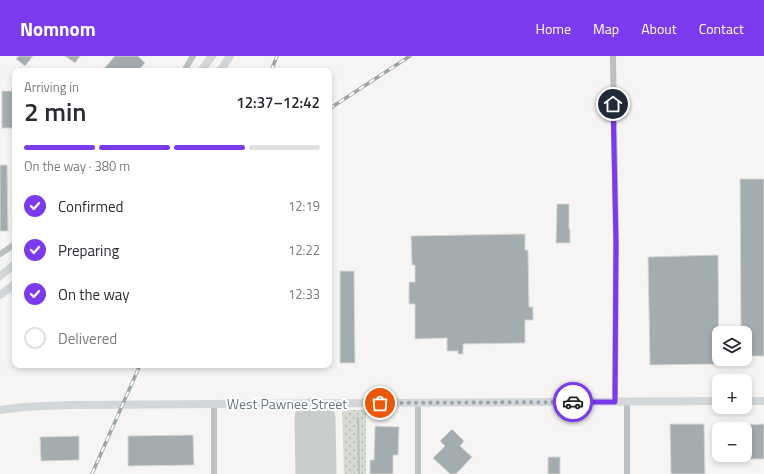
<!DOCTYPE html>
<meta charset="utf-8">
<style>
body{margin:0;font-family:"Titillium Web",sans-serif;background:#f7f7f7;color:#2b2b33;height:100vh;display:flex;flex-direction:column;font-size:15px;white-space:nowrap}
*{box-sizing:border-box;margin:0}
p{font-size:13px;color:#7c7c81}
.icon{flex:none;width:22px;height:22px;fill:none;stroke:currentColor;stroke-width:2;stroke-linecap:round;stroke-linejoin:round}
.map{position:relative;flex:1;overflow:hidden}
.side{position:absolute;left:12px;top:12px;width:320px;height:300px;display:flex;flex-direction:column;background:#fff;border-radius:8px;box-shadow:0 2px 6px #0003}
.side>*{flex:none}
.controls{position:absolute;left:712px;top:270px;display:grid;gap:8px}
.controls a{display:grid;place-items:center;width:40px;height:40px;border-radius:8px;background:#fff;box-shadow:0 2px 6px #0003;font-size:20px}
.pin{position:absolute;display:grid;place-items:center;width:34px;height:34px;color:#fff;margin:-17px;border:2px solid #fff;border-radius:50%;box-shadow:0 1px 4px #0007}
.courier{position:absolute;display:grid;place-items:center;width:40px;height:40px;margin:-20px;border:3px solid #7c3aed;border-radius:50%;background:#fff;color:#222;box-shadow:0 1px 5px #0007}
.head em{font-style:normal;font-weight:600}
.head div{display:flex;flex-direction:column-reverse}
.head{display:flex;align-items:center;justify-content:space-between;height:68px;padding:0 12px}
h1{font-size:26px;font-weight:600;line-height:30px}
.bar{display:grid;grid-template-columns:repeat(4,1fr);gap:6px 4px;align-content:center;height:48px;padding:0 12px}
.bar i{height:5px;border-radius:3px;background:#e1e1e2}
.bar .current{background:#7c3aed}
.bar p{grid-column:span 4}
ol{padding:0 12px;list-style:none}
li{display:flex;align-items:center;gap:12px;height:44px}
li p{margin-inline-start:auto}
li .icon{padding:4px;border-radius:50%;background:#7c3aed;color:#fff;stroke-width:4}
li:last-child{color:#7c7c81}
li i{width:22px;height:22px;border:2px solid #e1e1e2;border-radius:50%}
header{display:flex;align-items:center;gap:24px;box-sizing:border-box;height:56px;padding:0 20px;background:#7c3aed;color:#fff}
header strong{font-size:19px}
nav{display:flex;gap:22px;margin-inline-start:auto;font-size:14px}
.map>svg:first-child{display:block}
.grass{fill:url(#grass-dots)}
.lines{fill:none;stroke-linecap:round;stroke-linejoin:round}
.stream{stroke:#b4c1c3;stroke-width:2}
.runway{stroke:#cacdce;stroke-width:41}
.building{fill:#a3acaf;stroke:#d7d7d5}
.minor{stroke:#bbc0c2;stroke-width:6}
.major{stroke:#d2d8d9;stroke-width:8}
.rail-casing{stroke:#9da5a8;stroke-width:3.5}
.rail{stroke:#fff;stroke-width:2;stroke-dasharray:6;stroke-linecap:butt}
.done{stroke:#9aa4a8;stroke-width:4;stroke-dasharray:0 7.2}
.route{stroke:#7c3aed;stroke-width:5}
.labels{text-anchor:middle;stroke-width:4;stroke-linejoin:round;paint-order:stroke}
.street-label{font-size:14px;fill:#687980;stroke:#fff}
</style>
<header>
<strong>Nomnom</strong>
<nav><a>Home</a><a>Map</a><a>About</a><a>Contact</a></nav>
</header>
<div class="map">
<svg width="764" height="418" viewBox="0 0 764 418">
<defs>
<pattern id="grass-dots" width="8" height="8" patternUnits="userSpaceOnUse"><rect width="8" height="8" fill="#d6dad2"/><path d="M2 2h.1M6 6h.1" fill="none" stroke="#b1b6b0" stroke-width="1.8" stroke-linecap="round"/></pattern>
</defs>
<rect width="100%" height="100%" fill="#f6f5f3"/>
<polygon class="grass" points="342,354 366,354 366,418 344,418"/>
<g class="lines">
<polyline class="stream" points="358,362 359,418"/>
<polyline class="runway" points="315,362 316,418"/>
</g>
<g class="building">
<polygon points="19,0 33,0 25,10 16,3"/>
<polygon points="65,0 80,0 75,7"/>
<polygon points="115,0 138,0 145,7 138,15 102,15"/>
<rect x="2" y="35" width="13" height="37"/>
<polygon points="0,109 7,109 8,175 0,175"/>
<polygon points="740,123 764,123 764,300 745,300 745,277 741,277"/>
<polygon points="557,148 569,148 569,173 570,173 570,187 556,187"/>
<polygon points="525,178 525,194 528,194 529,251 533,251 533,264 525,264 525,287 463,288 463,298 458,298 458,295 447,295 447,282 415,283 415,248 409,248 409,226 415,226 415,209 412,209 411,180"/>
<polygon points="718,199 719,308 650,309 648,201"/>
<polygon points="340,215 354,215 355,307 340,307"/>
<polygon points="670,368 704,368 705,418 671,418"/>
<polygon points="764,368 764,403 746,403 746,369"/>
<polygon points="375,370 399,371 398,399 393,399 393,418 370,418 370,404 374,404"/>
<polygon points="452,373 464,385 460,390 472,401 456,418 450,418 433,402 445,390 440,385"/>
<polygon points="193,379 194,409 128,410 128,380"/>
<polygon points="79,380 79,404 41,405 40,381"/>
<rect x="548" y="401" width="12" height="17"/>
</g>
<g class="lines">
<g class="minor">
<polyline points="613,0 616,185 615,346"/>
<polyline points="184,15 193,0"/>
<polyline points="0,198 15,188"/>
<polyline points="627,346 627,418"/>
<polyline points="418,347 418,418"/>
<polyline points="214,348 214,418"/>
</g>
<g class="major">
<polyline points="201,15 212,0"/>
<polyline points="220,15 230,0"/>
<polyline points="0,220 15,208"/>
<polyline points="0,239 15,228"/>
<polyline points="745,345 764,345"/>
<polyline points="0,354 24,351 70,349 719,345"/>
</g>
<g class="rail-casing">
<g id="rail">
<polyline points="271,15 277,0"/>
<polyline points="329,53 410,0"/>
<polyline points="92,418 140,309"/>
</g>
</g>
<use href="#rail" class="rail"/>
</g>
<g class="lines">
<polyline class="done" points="380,347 573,346"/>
<polyline class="route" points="573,346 615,346 616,185 613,48"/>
</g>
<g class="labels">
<g class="street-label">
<text x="287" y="353">West Pawnee Street</text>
</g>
</g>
</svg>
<div class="controls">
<a><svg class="icon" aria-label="layers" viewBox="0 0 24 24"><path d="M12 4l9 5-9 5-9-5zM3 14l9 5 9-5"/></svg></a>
<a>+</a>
<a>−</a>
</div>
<div class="pin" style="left:380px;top:347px;background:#ea580c"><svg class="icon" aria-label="bag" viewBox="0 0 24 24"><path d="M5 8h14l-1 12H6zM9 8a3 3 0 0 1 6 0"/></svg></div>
<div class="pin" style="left:613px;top:48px;background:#1f2937"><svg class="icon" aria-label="home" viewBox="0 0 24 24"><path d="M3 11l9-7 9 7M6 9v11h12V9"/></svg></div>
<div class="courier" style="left:573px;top:346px"><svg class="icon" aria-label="car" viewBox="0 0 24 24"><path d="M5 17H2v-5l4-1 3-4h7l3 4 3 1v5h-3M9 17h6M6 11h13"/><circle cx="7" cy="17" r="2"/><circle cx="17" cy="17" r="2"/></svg></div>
<section class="side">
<div class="head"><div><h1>2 min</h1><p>Arriving in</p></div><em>12:37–12:42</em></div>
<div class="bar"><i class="current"></i><i class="current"></i><i class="current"></i><i></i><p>On the way · 380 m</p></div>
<ol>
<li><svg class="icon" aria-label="check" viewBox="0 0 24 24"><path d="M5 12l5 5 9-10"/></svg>Confirmed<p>12:19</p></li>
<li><svg class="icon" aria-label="check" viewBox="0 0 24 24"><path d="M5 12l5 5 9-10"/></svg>Preparing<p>12:22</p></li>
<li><svg class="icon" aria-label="check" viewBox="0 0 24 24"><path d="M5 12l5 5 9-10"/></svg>On the way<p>12:33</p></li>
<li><i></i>Delivered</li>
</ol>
</section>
</div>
